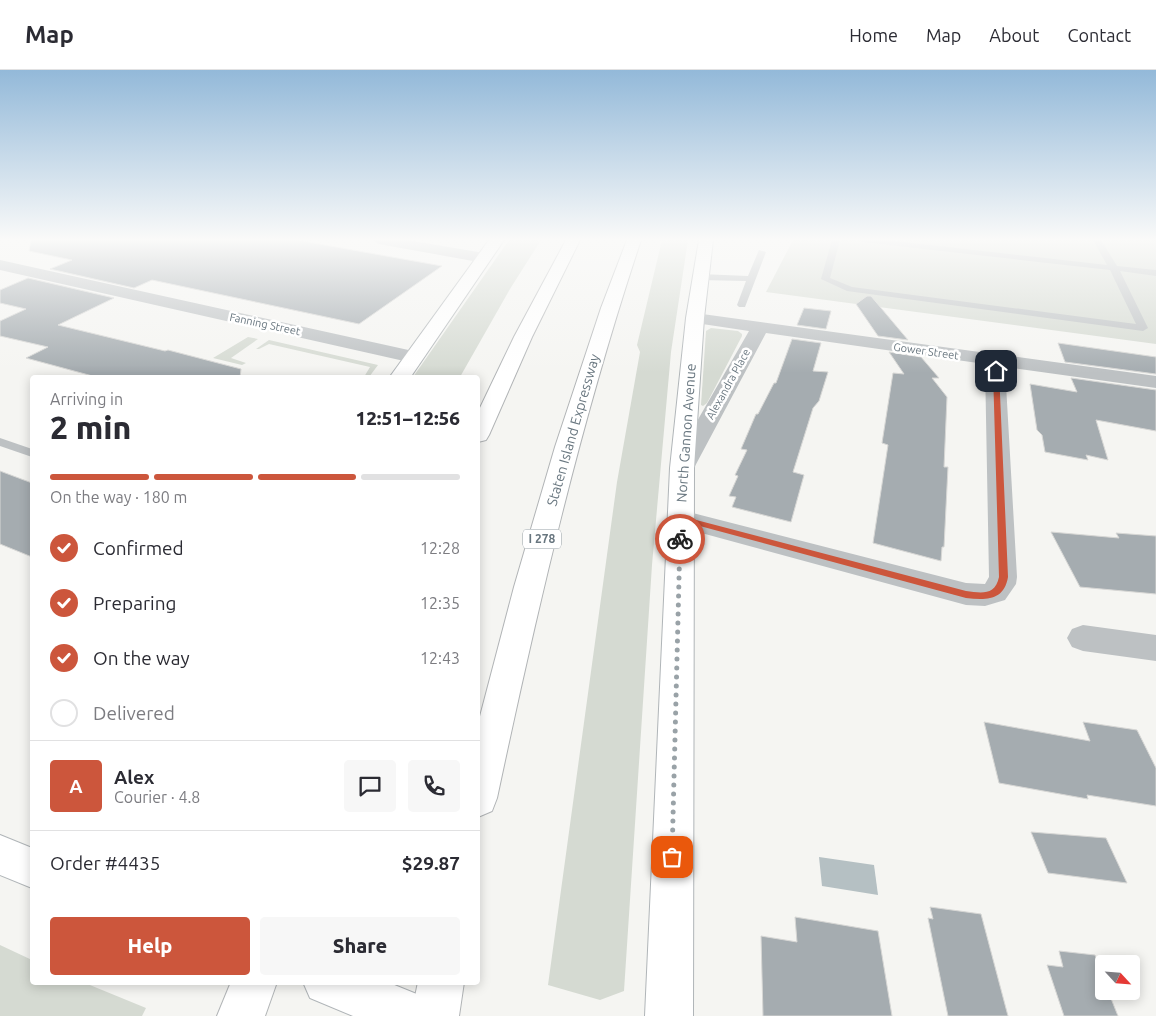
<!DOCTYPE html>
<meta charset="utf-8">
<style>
body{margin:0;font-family:Ubuntu,sans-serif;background:#f7f7f7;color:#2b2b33;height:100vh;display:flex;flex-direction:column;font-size:19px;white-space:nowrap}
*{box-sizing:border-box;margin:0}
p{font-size:16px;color:#7c7c81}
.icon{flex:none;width:28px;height:28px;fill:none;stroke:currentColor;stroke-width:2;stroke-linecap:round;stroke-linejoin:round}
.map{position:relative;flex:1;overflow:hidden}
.side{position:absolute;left:30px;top:305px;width:450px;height:610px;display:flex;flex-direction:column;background:#fff;border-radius:5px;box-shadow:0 2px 12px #0003}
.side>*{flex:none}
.needle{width:32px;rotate:116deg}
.controls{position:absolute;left:1095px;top:885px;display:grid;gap:10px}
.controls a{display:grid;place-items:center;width:45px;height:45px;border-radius:5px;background:#fff;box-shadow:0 2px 12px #0003;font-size:25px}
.pin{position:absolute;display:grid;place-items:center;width:42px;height:42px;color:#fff;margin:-21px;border-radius:10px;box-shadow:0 2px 8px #0006}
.courier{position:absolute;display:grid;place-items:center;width:50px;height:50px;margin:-25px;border:4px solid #cc563c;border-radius:50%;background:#fff;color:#222;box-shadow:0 1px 6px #0007}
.head em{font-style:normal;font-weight:800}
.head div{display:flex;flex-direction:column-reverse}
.head{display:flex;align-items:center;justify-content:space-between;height:85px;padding:0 20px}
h1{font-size:32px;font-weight:800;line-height:38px}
.bar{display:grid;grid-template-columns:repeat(4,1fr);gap:8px 5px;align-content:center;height:60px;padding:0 20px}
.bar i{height:6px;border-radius:4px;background:#e1e1e2}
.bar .active{background:#cc563c}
.bar p{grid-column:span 4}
.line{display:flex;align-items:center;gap:12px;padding:0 20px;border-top:1px solid #e1e1e2}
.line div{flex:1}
.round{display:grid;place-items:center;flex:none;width:52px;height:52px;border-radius:5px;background:#f7f7f7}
ol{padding:0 20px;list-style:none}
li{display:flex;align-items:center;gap:15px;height:55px}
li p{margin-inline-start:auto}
li .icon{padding:5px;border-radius:50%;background:#cc563c;color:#fff;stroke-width:4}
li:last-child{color:#7c7c81}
li i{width:28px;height:28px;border:2px solid #e1e1e2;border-radius:50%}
.action{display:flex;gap:10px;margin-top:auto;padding:10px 20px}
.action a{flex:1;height:58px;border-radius:5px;background:#cc563c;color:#fff;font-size:20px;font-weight:800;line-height:58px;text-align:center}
.action a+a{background:#f7f7f7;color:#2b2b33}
header{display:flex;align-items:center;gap:30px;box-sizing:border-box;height:70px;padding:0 25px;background:#fff;border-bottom:1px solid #e1e1e2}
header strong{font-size:24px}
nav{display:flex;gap:28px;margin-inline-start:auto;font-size:18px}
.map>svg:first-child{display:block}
.green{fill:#d5dad2}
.water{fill:#b5c0c3}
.building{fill:#a5acb0;stroke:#d7d7d5}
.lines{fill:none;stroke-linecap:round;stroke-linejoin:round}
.secondary-casing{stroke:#b0b5b8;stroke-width:2}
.highway-casing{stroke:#b1b4b6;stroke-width:2}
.lane{fill:#bdc1c3;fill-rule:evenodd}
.street{fill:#bdc1c3;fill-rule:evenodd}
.secondary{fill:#fff;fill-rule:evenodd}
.highway{fill:#fff;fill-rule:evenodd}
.route{fill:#cc563c}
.done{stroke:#99a2a7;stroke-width:5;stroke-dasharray:0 9}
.labels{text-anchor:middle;stroke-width:5;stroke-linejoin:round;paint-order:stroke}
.far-street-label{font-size:11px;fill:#68767f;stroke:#fff}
.shield{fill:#fff;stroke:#959fa5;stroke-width:1}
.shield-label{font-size:12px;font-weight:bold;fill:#68767f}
.street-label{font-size:14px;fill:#68767f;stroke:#fff}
</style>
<header>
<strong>Map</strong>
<nav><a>Home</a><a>Map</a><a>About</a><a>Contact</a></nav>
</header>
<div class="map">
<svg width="1156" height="946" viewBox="0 0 1156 946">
<rect width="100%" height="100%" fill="#f5f5f2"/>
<g class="green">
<polygon points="509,170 541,170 510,219 460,307 413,307"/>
<polygon points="662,170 688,170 671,282 652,495 624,921 600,930 548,915 617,412 640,282 637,275"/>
<polygon points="793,170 1156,170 1156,274 766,222"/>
<polygon points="711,258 738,261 742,264 742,266 707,333 703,336 701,335 706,261"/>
<polygon points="248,267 258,269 231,288 246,293 242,295 213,288"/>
<polygon points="269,270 378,295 369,307 364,307 370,297 269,274 259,279 256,279"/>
<polygon points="0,875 32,890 32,912 85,913 146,938 142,946 0,946"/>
</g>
<polygon class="water" points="819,787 874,795 878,825 822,816"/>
<g class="building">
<polygon points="31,170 297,170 442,196 359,254 152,210 134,218 50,199 72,190 29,181"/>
<polygon points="28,208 114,228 58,255 165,281 168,280 241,299 240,308 100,308 26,288 48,277 0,266 0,251 26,239 0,233 0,220"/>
<polygon points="867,226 871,226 908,270 878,266 856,234"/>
<polygon points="804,238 831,241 826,259 797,255"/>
<polygon points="792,269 821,273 813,301 828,302 819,331 813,338 793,402 804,405 791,452 732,437 736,427 729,426 738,406 735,405 747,380 741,379 756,344 758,344 774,313 776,313"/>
<polygon points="1058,273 1156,287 1156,304 1065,292"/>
<polygon points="889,282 921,287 939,308 932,308 947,327 944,397 948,397 944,477 942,477 941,491 873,473 888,375 882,373 893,303 904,304"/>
<polygon points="1071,308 1156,320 1156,361 1096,350 1108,390 1086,385 1088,390 1045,382 1042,365 1037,360 1030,314 1077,322"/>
<polygon points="0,401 32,413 32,487 0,474"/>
<polygon points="1051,462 1119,468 1116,463 1156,466 1156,524 1080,517"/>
<polygon points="984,652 1090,671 1083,652 1137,660 1156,698 1156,736 1087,725 1088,729 999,713"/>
<polygon points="1031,762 1106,768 1127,813 1048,803"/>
<polygon points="930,837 981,844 1008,946 948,946 928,848 933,849"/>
<polygon points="795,847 878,861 892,946 763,946 761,866 797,872"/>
<polygon points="1059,881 1095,885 1104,910 1104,921 1108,921 1118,946 1064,946 1047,895 1063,897"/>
</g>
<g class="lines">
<g class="secondary-casing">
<g id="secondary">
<polygon points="489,170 504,170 410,308 389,308"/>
<polygon points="699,170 713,170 704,248 694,398 693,946 645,946 670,398 686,248"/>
<polygon points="0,765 32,778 32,818 0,805"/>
<polygon points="303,912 387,912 429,929 436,946 353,946 310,928"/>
</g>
</g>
<g class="highway-casing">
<g id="highway">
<polygon points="566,170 580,170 532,267 489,365 486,370 478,372 478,342 514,267"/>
<path d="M 627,170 L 641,170 C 580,353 537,540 497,728 L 492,741 L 478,747 L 478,654 L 514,517 L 555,377 L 601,238 Z"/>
<polygon points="231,912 277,912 265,946 217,946"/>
<polygon points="418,912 464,912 459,946 411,946"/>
</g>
</g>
<g class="lane">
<polygon points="832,170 840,170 830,208 852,217 1136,254 1110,200 862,172 858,170 886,170 1107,195 1093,170 1101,170 1117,196 1156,200 1156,206 1120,201 1148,258 1143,261 847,221 821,209"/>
<polygon points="759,180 766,182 745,237 739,237 737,235 746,211 700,210 696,207 700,204 748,206"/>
<polygon points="0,368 32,379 32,387 0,376"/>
</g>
<g class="street">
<polygon points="372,170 407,170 484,183 489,185 492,188 489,191 484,193 379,174"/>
<polygon points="0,190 413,281 420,283 423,287 420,291 413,293 0,200"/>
<polygon points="695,243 1156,306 1156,318 1005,297 1017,507 1016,514 1005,530 985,536 966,535 672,455 668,449 672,443 681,440 966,513 985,514 989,507 985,294 766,263 694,398 691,403 682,405 673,403 670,398 749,261 689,252 686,248 689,244"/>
<polygon points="1083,555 1156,565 1156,591 1083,581 1072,577 1067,568 1072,559"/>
</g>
<use href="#secondary" class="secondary"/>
<use href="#highway" class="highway"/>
</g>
<linearGradient id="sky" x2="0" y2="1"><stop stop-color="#93b9d9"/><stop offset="0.56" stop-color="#fafaf9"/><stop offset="1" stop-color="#fafaf9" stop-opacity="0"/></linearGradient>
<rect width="1156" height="303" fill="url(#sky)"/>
<path class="route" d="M 996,299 L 999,301 L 1008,507 C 1004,531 986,530 966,528 L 685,452 L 684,469 L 680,471 L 676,469 L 677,449 L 681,446 L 966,521 C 981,523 995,526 999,507 L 993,301 Z"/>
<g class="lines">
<polyline class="done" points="672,787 680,469"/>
</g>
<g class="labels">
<g class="far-street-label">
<text transform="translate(265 254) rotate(12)" y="4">Fanning Street</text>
<text transform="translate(926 281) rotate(8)" y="4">Gower Street</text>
<text transform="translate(728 314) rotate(-61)" y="4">Alexandra Place</text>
</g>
<rect class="shield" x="523" y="459.5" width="38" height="19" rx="4"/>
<g class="shield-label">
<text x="542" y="473">I 278</text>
</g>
<g class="street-label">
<text transform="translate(573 360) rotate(-74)" y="5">Staten Island Expressway</text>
<text transform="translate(686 363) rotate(-86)" y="5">North Gannon Avenue</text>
</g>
</g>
</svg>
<div class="controls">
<a><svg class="needle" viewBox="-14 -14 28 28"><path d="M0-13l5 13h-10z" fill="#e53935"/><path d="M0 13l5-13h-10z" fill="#7c7c81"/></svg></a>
</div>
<div class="pin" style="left:672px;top:787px;background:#ea580c"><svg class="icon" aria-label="bag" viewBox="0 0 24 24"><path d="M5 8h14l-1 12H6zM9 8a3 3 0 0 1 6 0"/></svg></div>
<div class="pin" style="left:996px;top:301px;background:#1f2937"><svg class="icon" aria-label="home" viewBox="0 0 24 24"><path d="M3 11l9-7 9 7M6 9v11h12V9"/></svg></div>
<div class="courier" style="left:680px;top:469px"><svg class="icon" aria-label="bike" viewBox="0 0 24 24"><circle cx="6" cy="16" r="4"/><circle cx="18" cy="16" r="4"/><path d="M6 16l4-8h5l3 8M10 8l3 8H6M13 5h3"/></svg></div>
<section class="side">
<div class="head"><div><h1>2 min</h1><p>Arriving in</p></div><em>12:51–12:56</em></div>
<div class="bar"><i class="active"></i><i class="active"></i><i class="active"></i><i></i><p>On the way · 180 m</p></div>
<ol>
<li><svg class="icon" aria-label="check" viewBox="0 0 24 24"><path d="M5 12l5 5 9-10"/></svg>Confirmed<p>12:28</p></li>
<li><svg class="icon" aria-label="check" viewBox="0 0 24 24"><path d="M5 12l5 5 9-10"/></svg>Preparing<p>12:35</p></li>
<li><svg class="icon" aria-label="check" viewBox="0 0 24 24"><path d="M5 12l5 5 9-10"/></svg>On the way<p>12:43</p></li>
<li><i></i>Delivered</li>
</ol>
<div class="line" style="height:90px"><b class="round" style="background:#cc563c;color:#fff">A</b><div><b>Alex</b><p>Courier · 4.8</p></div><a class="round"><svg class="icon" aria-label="chat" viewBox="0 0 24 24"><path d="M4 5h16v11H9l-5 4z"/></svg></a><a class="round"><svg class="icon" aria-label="phone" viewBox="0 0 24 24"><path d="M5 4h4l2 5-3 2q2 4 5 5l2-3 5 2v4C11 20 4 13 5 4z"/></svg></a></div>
<div class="line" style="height:65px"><div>Order #4435</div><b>$29.87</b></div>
<div class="action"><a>Help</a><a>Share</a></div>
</section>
</div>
